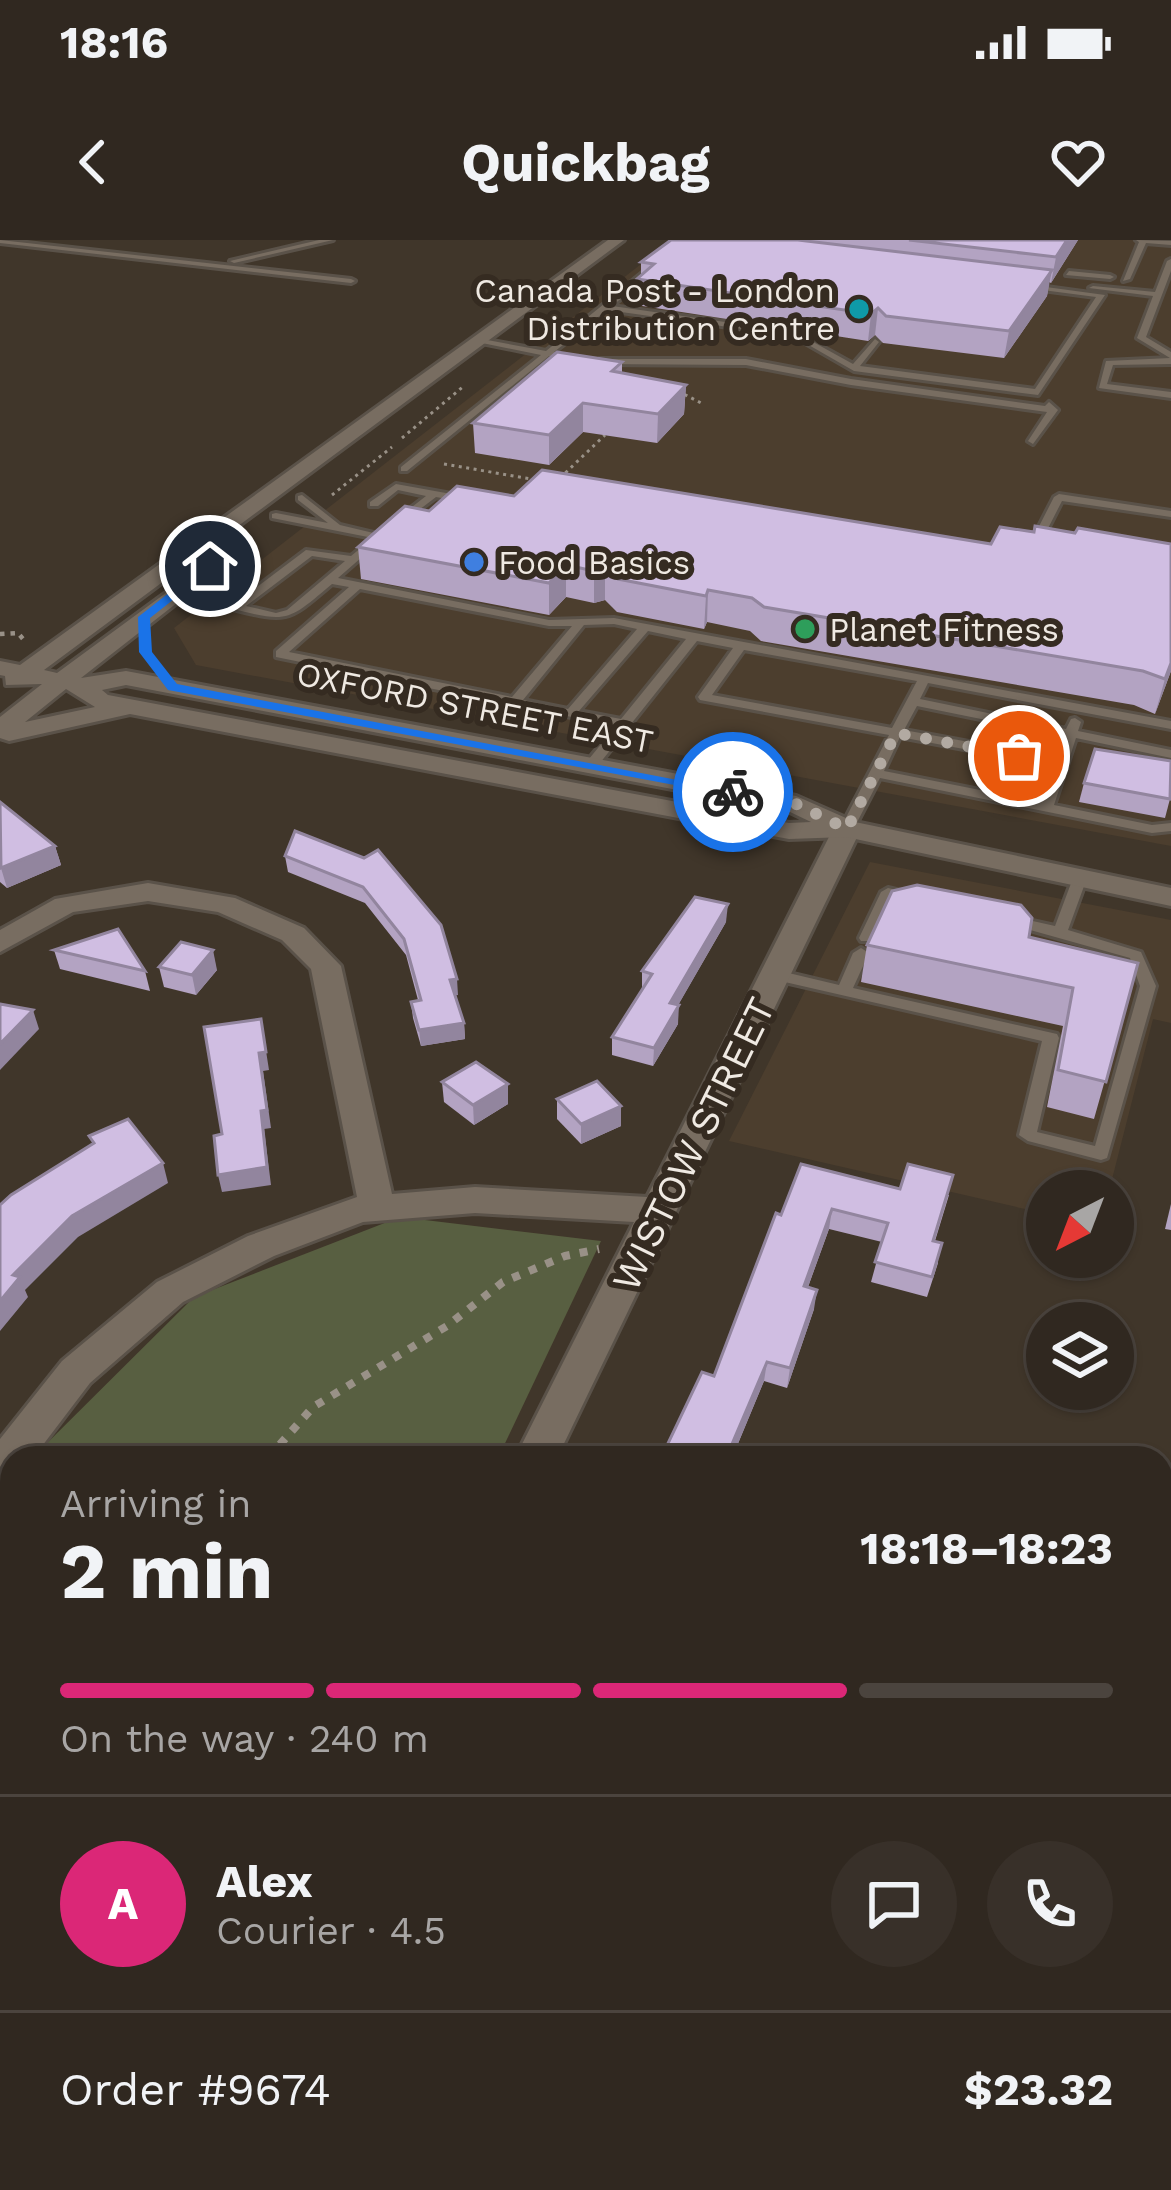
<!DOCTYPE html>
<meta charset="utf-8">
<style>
body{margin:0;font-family:"Work Sans",sans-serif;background:#383029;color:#f1f3f6;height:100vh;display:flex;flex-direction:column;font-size:45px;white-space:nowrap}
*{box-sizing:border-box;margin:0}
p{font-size:39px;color:#a8a6a5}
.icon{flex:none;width:66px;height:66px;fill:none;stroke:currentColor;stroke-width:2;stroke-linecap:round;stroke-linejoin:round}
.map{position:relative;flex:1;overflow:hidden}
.sheet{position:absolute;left:0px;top:1206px;width:1173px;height:744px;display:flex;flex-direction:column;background:#302820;border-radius:36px 36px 0 0;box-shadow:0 3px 9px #0004,0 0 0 3px #4b443e}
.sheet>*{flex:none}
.needle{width:78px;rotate:222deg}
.tools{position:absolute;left:1026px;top:930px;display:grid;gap:24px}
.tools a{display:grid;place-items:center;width:108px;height:108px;border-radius:50%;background:#302820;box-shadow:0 3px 9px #0004,0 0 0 3px #4b443e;font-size:60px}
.pin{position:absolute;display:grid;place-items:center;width:102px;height:102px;color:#fff;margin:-51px;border:6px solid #fff;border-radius:50%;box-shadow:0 3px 12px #0007}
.courier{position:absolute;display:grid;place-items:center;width:120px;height:120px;margin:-60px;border:9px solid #1a73e8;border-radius:50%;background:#fff;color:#222;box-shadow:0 3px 15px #0007}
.summary em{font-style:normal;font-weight:700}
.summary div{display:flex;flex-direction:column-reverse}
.summary{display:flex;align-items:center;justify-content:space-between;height:204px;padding:0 60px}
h1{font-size:78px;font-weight:700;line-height:90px}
.bar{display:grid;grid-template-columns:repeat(4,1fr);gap:18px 12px;align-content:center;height:144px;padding:0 60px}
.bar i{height:15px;border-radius:9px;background:#4b443e}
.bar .current{background:#db2777}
.bar p{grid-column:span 4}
.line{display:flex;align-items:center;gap:30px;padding:0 60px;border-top:3px solid #4b443e}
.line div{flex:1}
.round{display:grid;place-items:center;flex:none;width:126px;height:126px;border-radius:63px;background:#383029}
.status{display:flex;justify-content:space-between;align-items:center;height:84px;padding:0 60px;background:#302820;direction:ltr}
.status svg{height:33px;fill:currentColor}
header{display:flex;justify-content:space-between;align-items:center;height:156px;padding:0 60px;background:#302820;font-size:54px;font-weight:700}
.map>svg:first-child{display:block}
.built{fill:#4c3e2e}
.green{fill:#585f41}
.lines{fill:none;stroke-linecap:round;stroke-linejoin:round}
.service-casing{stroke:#5a5249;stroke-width:6}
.minor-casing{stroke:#5a5249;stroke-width:6}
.secondary-casing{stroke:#5a5249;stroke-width:6}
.path-far2{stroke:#999187;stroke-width:3;stroke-dasharray:3 4.5;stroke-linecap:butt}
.path-far1{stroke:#999187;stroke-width:4.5;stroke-dasharray:4.5 6;stroke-linecap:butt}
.path{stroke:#999187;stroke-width:8;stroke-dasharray:8 10;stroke-linecap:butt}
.service{fill:#786d61;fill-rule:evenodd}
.minor{fill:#786d61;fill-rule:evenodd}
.secondary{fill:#786d61;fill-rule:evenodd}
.wall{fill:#b3a3c2}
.shaded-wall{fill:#92859e}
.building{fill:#d0bee2;stroke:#92859e;stroke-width:3}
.route{fill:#1a73e8}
.done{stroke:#b2aaa2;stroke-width:12;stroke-dasharray:0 21.6}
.culture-dot{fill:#0f9aa8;stroke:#352b21;stroke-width:4.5}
.shop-dot{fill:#3f7fe0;stroke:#352b21;stroke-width:4.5}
.leisure-dot{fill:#2e9e5b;stroke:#352b21;stroke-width:4.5}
.labels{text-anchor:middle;stroke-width:12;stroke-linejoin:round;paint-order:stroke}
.far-poi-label{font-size:33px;fill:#efe9e2;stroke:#352b21;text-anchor:start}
.far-street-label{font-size:33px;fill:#efe9e2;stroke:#352b21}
.street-label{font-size:39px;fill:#efe9e2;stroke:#352b21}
</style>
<div class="status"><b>18:16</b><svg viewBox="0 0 49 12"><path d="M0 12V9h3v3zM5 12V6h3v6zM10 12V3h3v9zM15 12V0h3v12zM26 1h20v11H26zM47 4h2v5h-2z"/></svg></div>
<header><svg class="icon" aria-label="back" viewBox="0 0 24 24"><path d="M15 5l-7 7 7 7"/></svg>Quickbag<svg class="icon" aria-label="heart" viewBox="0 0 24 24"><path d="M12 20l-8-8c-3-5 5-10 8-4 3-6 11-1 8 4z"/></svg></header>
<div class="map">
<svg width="1171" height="1950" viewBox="0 0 1171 1950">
<rect width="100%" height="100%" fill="#40362a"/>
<g class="built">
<polygon points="672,0 1171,0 1171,606 196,425 174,388"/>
<polygon points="870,622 1171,680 1171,783 1153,779 1109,951 1047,951 1047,974 729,901"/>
</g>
<g class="green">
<polygon points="400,977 601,1001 498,1218 32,1218 194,1057"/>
<polygon points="12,1243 12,1620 0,1615 0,1258"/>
</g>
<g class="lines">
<g class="service-casing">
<g id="service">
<polygon points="0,0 351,39 355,41 351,43 0,3"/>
<polygon points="319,0 333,0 234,23 230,21"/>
<polygon points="1136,0 1171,1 1171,5 1146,3 1130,39 1123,41 1139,2"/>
<polygon points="1171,19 1171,31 1146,97 1171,112 1171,124 1113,125 1107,144 1171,152 1171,158 1099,148 1106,121 1170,118 1137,98 1153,56 1089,48 1093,46 1155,52 1167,21"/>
<polygon points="652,25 659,27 612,66 795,92 853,124 875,99 879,102 860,126 1035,149 1096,57 1027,48 1024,44 1105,55 1038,155 854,131 793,96 607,70 554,112 558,113 558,117 549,116 407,231 401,231 401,227 541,115 482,103 482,99 546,111"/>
<polygon points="1069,31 1110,35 1114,37 1110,39 1066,35"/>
<polygon points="600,119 746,119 851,139 1045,166 1049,162 1058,170 1033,204 1028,201 1047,172 851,145 746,125 597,124"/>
<polygon points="396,244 468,257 473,260 468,263 436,257 398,286 393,283 394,281 426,256 398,250 378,266 370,266 370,262"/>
<polygon points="1059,254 1171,271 1171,277 1062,261 1041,302 1032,304 1031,302 1054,257"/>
<path d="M 302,255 L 340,285 L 386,296 L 338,338 L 549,380 L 614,378 L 1171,481 L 1171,489 L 928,443 L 920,459 L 1066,489 L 1071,479 L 1075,478 L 1081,482 L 1078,491 L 1171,510 L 1171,518 L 1076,498 L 1054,565 L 1152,585 L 1171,583 L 1171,591 L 1152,593 L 880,538 L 852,592 L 842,592 L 840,589 L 889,495 L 700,460 L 698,457 L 733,408 L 697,401 L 596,528 L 591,529 L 584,525 L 616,486 L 276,417 L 276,411 L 349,347 L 332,344 C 288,381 289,383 233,369 L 233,365 L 306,310 L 351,316 L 373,298 L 272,278 L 272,274 L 276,273 L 328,283 L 298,260 L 298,256 ZM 312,316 L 345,321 L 287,370 L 276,373 L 246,366 ZM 360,349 L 549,386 L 572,386 L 512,457 L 289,412 ZM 614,384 L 637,389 L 568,469 L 523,460 L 584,385 ZM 648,391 L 686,399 L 621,479 L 579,471 ZM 744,410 L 917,441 L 892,488 L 712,455 ZM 917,466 L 1064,496 L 1056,518 L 904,490 ZM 900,497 L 1054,526 L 1041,562 L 884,531 Z"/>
<polygon points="1080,634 1087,638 1068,690 1141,712 1156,746 1107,918 1101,920 1028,901 1019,895 1042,801 776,740 768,735 776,730 839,745 853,713 861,708 869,713 853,748 1057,794 1059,798 1037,892 1095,906 1140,746 1130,718 1005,683 1003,680 1010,676 1055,686 1073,638"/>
<polygon points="888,648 917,655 919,658 912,662 893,658 871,701 861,701 859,698 881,652"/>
</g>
</g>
<g class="minor-casing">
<g id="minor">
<polygon points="847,581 861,589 557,1218 515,1218 634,982 475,973 363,982 274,1016 183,1062 90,1143 33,1218 12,1218 12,1243 0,1247 0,1199 62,1121 157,1042 248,996 357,957 311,729 282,700 218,672 148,661 73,672 0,712 0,690 55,659 148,643 235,658 304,688 341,726 392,954 475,947 647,957 833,589"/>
<polygon points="144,1938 203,1938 198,1950 139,1950"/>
</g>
</g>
<g class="secondary-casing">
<path id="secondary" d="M 608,0 L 624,0 L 44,430 L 57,433 L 174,347 L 182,349 L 182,359 L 81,438 L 126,431 L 796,556 L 855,582 L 1171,648 L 1171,666 L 846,597 L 789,599 L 130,474 L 9,501 L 0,498 L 0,477 L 42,444 L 6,445 L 5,436 L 0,435 L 0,421 L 20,425 ZM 126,445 L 788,571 L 811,582 L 789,583 L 108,455 L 102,450 ZM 66,449 L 95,467 L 25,482 Z"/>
</g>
<g class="path-far2">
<polyline points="678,151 703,164"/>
<polyline points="402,198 465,145"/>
<polyline points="444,224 537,240"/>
<polyline points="560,238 605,195"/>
<polyline points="332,255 392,207"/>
</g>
<polyline class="path-far1" points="0,394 18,393 23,399"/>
<g class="path">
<polyline points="268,1218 313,1167 447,1086 503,1042 565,1016 599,1009"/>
<polyline points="0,1409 12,1402"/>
</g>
<use href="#service" class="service"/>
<use href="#minor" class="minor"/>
<use href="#secondary" class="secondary"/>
</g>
<g class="wall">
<polygon points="671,0 1078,0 1051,43 1049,42 1047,56 1004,118 883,103 875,95 868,101 636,65 637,39 641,35 641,22"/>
<polygon points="622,122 622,133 686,145 684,174 657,203 583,192 549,225 475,213 473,183"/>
<polygon points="405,266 1171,431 1155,474 1134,465 761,401 750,391 707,382 704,389 617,372 605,360 594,363 566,357 549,375 361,339 358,307"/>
<polygon points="1084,543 1171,555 1165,578 1079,562"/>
<polygon points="0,562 55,606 61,625 7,648 0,642"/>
<polygon points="285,616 364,618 458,755 455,755 464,783 465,799 421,806 413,778 411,762 418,760 406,715 365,663 288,632"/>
<polygon points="726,682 678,765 678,784 653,826 612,815 612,797 642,749 642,731"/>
<polygon points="1029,697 1138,723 1094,879 1047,867 1063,786 861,742 867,705"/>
<polygon points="54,710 145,731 150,751 60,729"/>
<polygon points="159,727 217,730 196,755 164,747"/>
<polygon points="442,842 508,864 474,885 444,862"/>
<polygon points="557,859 621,866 621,886 581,904 557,879"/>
<polygon points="900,949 949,955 935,1001 938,1023 927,1057 871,1042 882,1002 829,989 808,1047 814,1069 787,1148 764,1141 732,1218 661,1218 714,1136 781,975"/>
<polygon points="1171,964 1171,990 1165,989"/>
<polygon points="1161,1473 1171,1476 1171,1608 1161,1605"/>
<polygon points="1171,1644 1171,1733 1161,1729 1161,1697"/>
<polygon points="1171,1857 1171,1950 1144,1950 1128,1943 1128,1938 1161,1938"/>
</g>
<g class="shaded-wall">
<polygon points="1067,0 1078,0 1051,43 1056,17"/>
<polygon points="1052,30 1047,56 1004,118 1009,91"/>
<polygon points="878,68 875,95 868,101 871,74"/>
<polygon points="686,145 684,174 657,203 658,174"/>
<polygon points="583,163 583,192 549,225 549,195"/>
<polygon points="566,325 566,357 549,375 549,343"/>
<polygon points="605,327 605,360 594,363 594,331"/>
<polygon points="708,350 707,382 704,389 706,356"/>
<polygon points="1171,423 1171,431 1155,474 1165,439"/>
<polygon points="55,606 61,625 7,648 1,628"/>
<polygon points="728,664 726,682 669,781 670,763"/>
<polygon points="213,710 217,730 196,755 192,735"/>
<polygon points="457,739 458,755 451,756 450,740"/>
<polygon points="679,765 678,784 653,826 654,808"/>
<polygon points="33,770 39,789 0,830 0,804"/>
<polygon points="261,779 269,830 263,831 271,888 264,889 271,945 222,952 218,935 261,871 259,813"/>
<polygon points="464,783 465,799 421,806 419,790"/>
<polygon points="508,844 508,864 474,885 473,865"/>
<polygon points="621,866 621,886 581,904 581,884"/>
<polygon points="163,923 168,943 78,997 25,1050 28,1057 0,1091 0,1061 13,1035 72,976"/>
<polygon points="832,969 829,989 801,1066 804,1046"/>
<polygon points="817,1050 814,1069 787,1148 790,1128"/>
<polygon points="767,1122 764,1141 732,1218 726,1218"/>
<polygon points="12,1930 12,1938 26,1938 19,1950 1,1950"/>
</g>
<g class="building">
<polygon points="671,0 798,0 1052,30 1009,91 886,76 878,68 871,74 637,39 654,24 641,22"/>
<polygon points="909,0 1067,0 1056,17"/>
<polygon points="557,112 622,122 612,131 686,145 658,174 583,163 549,195 473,183"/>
<polygon points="542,230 991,304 1000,287 1034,292 1035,286 1075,293 1078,288 1171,304 1171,423 1165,439 1143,431 764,367 752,358 708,350 706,356 618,339 605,327 594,331 566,325 549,343 358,307 405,266 429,271 457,246 514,256"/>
<polygon points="1095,509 1171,521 1170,559 1084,543"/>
<polygon points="0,562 55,606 1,628"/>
<polygon points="295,591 364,618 378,610 441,685 457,739 450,740 464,783 419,790 411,762 421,760 404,699 363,647 285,616"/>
<polygon points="917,645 1021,665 1032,678 1029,697 1138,723 1106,842 1058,830 1073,748 867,705 892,651"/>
<polygon points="695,657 728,664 670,763 679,765 654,808 612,797 652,734 642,731"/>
<polygon points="118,689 145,731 54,710"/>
<polygon points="181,702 213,710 192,735 159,727"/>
<polygon points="0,764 33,770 0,804"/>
<polygon points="261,779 266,812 259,813 267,870 261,871 267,927 218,935 214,896 222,894 204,787"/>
<polygon points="476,822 508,844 473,865 442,842"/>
<polygon points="597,841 621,866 581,884 557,859"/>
<polygon points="128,879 163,923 72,976 13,1035 20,1037 0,1061 0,965 11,955 94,903 89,896"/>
<polygon points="801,924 900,949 908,924 953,935 933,1001 942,1003 932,1037 875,1022 888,983 832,969 804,1046 817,1050 790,1128 767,1122 726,1218 661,1218 702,1132 714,1136 776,973 781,975"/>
<polygon points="1161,1473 1171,1476 1171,1587 1161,1583"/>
<polygon points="12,1738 12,1930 0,1950 0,1758"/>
<polygon points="1161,1853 1171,1857 1171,1945 1155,1938 1161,1938"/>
<polygon points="343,1938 430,1938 449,1947 448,1950 338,1950"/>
</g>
<polygon class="route" points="206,324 216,326 150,378 152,412 177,444 740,552 733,556 168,450 139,412 138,377"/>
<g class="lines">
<polyline class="done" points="733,552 796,564 847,589 896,493 1019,516"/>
</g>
<circle class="culture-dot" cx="859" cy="69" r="12"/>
<circle class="shop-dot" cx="474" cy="322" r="12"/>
<circle class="leisure-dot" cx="805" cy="389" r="12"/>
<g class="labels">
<g class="far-poi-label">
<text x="835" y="62" text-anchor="end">Canada Post - London<tspan x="835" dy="38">Distribution Centre</tspan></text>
<text x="498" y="334">Food Basics</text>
<text x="829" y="401">Planet Fitness</text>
</g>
<g class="far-street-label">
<text transform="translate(475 467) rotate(11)" y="12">OXFORD STREET EAST</text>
</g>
<g class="street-label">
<text transform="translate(693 904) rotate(-64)" y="14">WISTOW STREET</text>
</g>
</g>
</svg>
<div class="tools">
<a><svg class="needle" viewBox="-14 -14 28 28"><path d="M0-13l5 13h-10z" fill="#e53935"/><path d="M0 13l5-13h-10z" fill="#a8a6a5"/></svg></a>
<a><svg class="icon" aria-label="layers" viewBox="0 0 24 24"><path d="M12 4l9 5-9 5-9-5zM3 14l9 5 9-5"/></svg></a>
</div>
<div class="pin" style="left:1019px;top:516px;background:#ea580c"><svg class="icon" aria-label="bag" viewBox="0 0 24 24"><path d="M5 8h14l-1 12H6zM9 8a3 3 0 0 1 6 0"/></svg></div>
<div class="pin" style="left:210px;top:326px;background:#1f2937"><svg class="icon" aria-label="home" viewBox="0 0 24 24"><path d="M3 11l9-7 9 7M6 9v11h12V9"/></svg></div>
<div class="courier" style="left:733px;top:552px"><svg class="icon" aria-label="bike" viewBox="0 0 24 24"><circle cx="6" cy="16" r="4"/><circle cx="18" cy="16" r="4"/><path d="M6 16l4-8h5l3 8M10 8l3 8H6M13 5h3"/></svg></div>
<section class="sheet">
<div class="summary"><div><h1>2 min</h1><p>Arriving in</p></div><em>18:18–18:23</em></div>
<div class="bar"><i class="current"></i><i class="current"></i><i class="current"></i><i></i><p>On the way · 240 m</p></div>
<div class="line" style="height:216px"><b class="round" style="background:#db2777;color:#fff">A</b><div><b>Alex</b><p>Courier · 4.5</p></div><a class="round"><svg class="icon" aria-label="chat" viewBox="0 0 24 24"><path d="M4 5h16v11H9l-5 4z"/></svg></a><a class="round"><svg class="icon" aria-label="phone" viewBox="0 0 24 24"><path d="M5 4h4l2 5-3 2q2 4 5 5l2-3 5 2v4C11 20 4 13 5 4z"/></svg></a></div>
<div class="line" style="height:156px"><div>Order #9674</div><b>$23.32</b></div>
</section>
</div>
